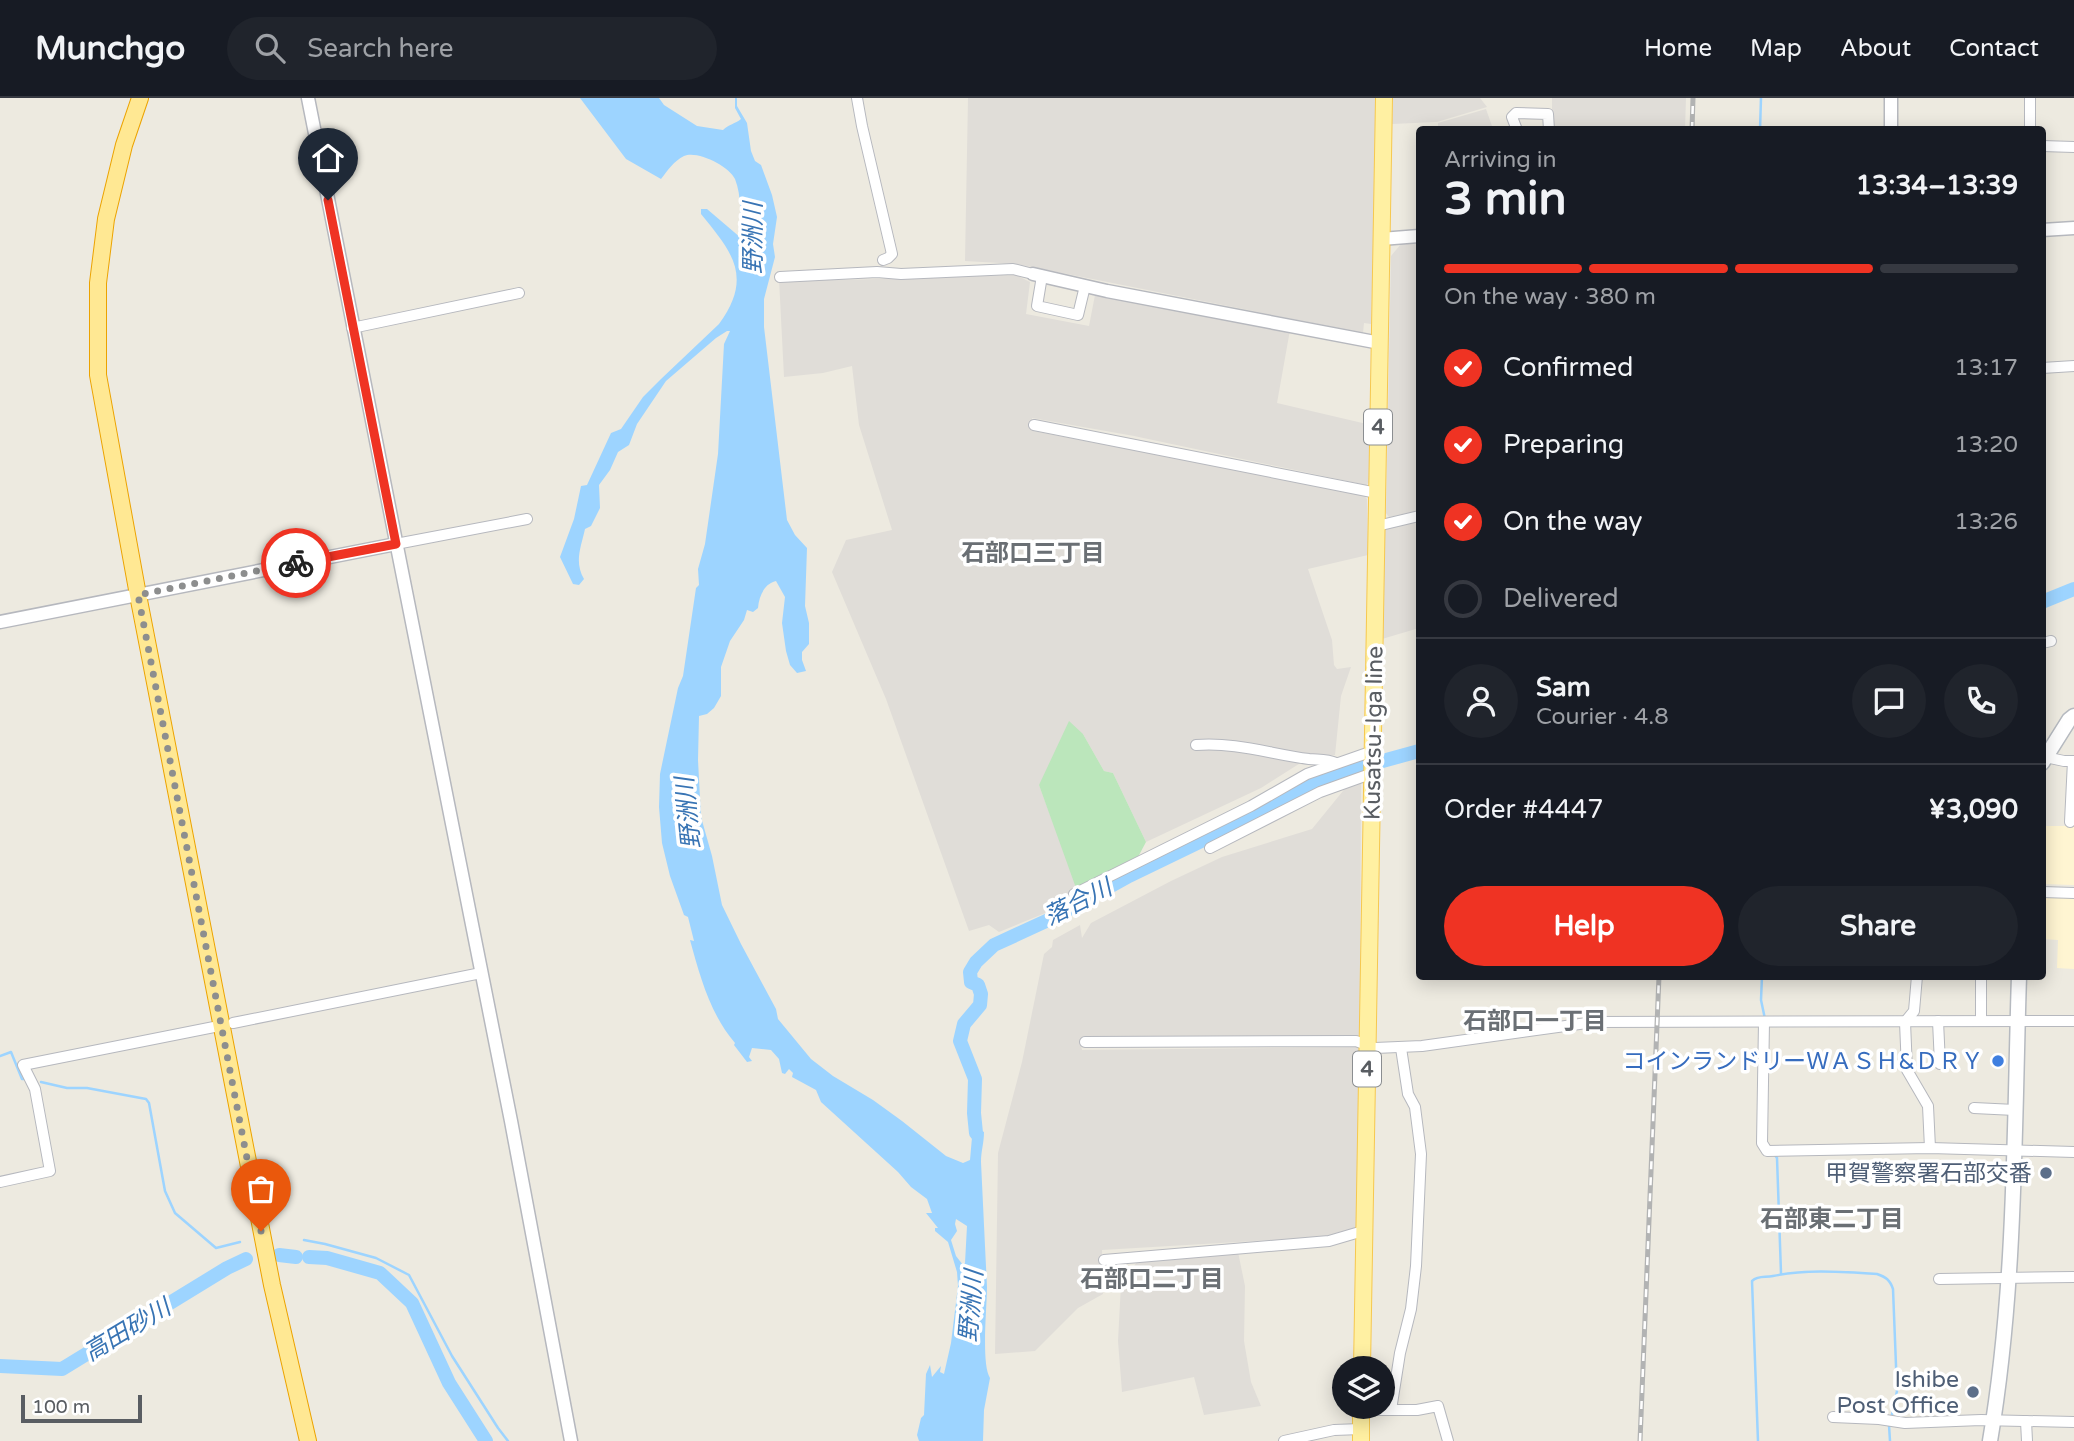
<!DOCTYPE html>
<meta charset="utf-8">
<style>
body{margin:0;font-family:"Varela Round","Noto Sans JP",sans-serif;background:#20242c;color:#f1f3f6;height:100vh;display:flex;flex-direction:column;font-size:26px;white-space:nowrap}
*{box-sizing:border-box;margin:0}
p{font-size:23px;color:#9ea1a6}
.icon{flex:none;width:38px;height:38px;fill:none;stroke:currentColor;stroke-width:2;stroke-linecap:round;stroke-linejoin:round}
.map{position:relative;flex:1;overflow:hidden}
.drawer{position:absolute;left:1416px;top:28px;width:630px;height:854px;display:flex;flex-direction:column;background:#171b24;border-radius:7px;box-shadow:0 4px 18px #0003}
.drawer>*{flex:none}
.controls{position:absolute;left:1332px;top:1258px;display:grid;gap:14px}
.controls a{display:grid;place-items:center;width:63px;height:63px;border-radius:50%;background:#171b24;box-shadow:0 4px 18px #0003;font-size:35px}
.scale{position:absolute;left:21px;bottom:18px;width:121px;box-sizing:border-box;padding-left:7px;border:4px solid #595d62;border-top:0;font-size:19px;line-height:24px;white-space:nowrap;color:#595d62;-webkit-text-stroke:5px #fff;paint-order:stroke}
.pin{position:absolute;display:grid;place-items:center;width:60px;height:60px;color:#fff;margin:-72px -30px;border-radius:50% 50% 50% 0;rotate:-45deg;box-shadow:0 0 7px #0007}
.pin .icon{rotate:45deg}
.courier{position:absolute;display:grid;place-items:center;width:70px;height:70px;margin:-35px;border:5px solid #ef3323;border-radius:50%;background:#fff;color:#222;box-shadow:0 2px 9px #0007}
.headline em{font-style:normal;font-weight:700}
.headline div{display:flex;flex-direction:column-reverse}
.headline{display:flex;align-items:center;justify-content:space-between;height:119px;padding:0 28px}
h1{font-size:46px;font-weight:700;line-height:52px}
.bar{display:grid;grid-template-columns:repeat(4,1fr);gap:10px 7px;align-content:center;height:84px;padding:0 28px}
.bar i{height:9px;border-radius:5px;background:#363941}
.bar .selected{background:#ef3323}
.bar p{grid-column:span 4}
.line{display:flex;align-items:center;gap:18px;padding:0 28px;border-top:2px solid #363941}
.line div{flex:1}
.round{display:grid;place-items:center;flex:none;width:74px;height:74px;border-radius:37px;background:#20242c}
ol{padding:0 28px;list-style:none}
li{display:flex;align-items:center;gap:21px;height:77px}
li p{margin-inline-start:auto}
li .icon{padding:7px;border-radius:50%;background:#ef3323;color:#fff;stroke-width:4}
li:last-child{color:#9ea1a6}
li i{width:38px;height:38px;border:4px solid #363941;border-radius:50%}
.action{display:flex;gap:14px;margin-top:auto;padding:14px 28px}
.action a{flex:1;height:80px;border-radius:42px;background:#ef3323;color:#fff;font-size:28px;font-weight:700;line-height:80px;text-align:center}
.action a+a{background:#20242c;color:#f1f3f6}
header{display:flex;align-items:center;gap:42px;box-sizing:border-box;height:98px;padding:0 35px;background:#171b24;border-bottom:2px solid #363941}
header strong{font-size:33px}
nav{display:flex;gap:38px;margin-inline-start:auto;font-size:24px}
.search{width:490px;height:63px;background:#20242c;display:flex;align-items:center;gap:18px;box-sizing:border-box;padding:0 24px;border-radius:38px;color:#9ea1a6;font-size:26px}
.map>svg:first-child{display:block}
.commercial{fill:#fff5d2}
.industrial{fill:#e0ddd8}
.green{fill:#bbe6bb}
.water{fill:#9dd4ff;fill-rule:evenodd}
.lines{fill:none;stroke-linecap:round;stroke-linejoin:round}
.stream{stroke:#9dd4ff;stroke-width:2.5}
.river{stroke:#9dd4ff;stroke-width:14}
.minor-casing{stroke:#b6b8be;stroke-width:12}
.tertiary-casing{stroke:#b6b8be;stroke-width:15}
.secondary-casing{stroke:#b6bac0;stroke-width:17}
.primary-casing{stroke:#f6c84f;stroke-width:18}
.trunk-casing{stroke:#eca300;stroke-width:18}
.minor{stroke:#fff;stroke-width:10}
.tertiary{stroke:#fff;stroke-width:12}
.secondary{stroke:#fff;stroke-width:14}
.primary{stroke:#fff0a2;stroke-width:16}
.trunk{stroke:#ffe893;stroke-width:16}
.rail-casing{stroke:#b2b3b3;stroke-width:5}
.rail{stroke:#fff;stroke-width:2.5;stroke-dasharray:8;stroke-linecap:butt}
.done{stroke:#8d8e8e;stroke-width:7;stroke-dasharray:0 12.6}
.route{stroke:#ef3323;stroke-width:9}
.shop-dot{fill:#3f7fe0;stroke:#fff;stroke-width:2.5}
.service-dot{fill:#5c6f8a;stroke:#fff;stroke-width:2.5}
.labels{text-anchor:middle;stroke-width:7;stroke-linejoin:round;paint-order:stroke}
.shield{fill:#fff;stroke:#8b8e91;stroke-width:2}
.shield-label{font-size:21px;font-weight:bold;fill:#595d62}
.street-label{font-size:23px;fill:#595d62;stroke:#fff}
.shop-label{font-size:23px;fill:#366cbe;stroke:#fff;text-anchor:end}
.service-label{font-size:23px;fill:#4e5e75;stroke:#fff;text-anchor:end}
.water-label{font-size:24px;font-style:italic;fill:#3874b4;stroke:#fff}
.neighbourhood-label{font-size:24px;font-weight:bold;fill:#6a6f74;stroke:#fff}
</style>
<header>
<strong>Munchgo</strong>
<div class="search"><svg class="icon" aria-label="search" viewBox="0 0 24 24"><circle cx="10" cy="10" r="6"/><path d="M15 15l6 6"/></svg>Search here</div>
<nav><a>Home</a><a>Map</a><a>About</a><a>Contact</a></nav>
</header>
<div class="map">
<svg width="2074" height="1343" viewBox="0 0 2074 1343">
<rect width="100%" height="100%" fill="#edeae0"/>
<g class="commercial">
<polygon points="2042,728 2074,728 2074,787 2042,786"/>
<polygon points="2042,797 2074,798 2074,871 2057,870 2058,842 2042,841"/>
</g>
<g class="industrial">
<polygon points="968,0 1377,0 1371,226 1364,225 1363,235 1017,166 965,163"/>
<polygon points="1393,0 1480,0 1487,9 1437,24 1392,26"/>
<polygon points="1552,0 1686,0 1685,31 1552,31"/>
<polygon points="1486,11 1493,31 1438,31 1438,25"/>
<polygon points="1419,145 1419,413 1389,419 1386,415 1391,158 1401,146"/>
<polygon points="1016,177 1030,184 1026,216 1089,228 1095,197 1290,232 1277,305 1371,327 1370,384 1366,387 1134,338 1032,320 1033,333 1363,396 1367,401 1368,457 1308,471 1332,542 1334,567 1337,571 1351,569 1341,598 1335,657 1311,657 1223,642 1196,643 1196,652 1218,651 1302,664 1261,690 1146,744 1113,675 1104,673 1083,636 1039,687 1076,786 1072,804 999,834 989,827 969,833 886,601 832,474 846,442 892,432 859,327 852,268 823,275 784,279 779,181 841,182"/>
<polygon points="1419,422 1419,530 1382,541 1385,431"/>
<polygon points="1361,684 1360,936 1356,939 1080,942 1082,952 1361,949 1357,1131 1324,1139 1102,1152 1103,1196 1078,1210 1035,1253 995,1256 998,1055 1022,964 1044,856 1052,849 1053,842 1080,827 1082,840 1091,825 1171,783 1222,759 1312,731 1347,688"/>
<polygon points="1238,1154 1245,1188 1244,1243 1251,1284 1261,1308 1204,1317 1194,1279 1122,1294 1118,1243 1121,1186 1137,1164"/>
</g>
<polygon class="green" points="1069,623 1083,636 1104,673 1113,675 1146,744 1138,759 1076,790 1039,687"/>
<path class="water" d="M 580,0 L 659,0 L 664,7 L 697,28 L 723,32 C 729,26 735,26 741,21 L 735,10 L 735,0 L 737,0 L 737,8 L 747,25 L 751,53 L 755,63 L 761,67 L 772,97 L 777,119 L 773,146 L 775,159 L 764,201 L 764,229 L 787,422 L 795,437 L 807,450 L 805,508 L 809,525 L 809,546 L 802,554 L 802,562 L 806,573 L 797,575 L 790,567 L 786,553 L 782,525 L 785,499 L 776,483 C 764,486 759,498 758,510 L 753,514 L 747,512 L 744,522 L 730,543 L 721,569 L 721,598 L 714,610 L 707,616 L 699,618 L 698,662 L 701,719 L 712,758 L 722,807 L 741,846 L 776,911 L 778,921 L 811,961 L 833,978 L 873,1002 L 902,1023 L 946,1058 L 963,1065 L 970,1062 L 973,1028 L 972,1016 L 975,1017 L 980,1032 L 984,1034 C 984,1045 981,1053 981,1064 C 983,1106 985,1148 987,1189 C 987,1209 981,1266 990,1280 L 984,1312 L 983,1343 L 919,1343 L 917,1337 L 921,1320 L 924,1317 L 926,1276 L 930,1267 L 932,1279 L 941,1268 L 940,1274 L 944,1276 L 951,1245 L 958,1188 L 957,1174 L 948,1144 L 935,1133 L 935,1130 L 938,1130 L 926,1115 L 932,1115 L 927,1101 L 911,1089 L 898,1074 L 821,1004 L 816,992 L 792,979 L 793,975 L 789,971 L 785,976 L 782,975 L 779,961 L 771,952 L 752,950 L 749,959 L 752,963 L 747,964 L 734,947 L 735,945 C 710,916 700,878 690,842 L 694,843 L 688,819 L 684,817 L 670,778 L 662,745 L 659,709 L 660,676 L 678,590 L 683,578 L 696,490 L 699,487 L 698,471 L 705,446 L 718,356 L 724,246 L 730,233 L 727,233 L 716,240 L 666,283 L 637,326 L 629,347 L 618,354 L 610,372 L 599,387 L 600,410 L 591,428 L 585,431 C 581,449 574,464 584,481 L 579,487 L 573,486 L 560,459 L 574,421 L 581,388 L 587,387 L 611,335 L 621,331 L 643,299 L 661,281 L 719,226 C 753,179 733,155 701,116 L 701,111 L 707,111 L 741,140 C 740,122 742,98 735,81 C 729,68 697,52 684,58 C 674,63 668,72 661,81 L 626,61 ZM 956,1121 L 967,1128 L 965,1165 L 963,1167 L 956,1158 L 951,1142 L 957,1133 L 955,1126 Z"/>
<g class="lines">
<g class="stream">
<polyline points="1760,32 1761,0"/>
<polyline points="1762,878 1761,902 1765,921"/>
<polyline points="0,958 11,954 22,981 26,981"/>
<polyline points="41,984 67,990 87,990 146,1001 149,1005 165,1093 175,1115 216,1150 240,1144"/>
<polyline points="1775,1057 1777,1060 1781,1175"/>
<polyline points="304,1142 325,1146 376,1160 409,1177 452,1258 498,1330 508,1343"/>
<polyline points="1889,1327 1890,1343"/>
<path d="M 1758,1343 L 1752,1183 C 1759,1177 1765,1180 1773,1178 C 1806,1171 1843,1174 1877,1176 C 1886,1179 1890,1182 1893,1191 L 1897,1293 L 1891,1321"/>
</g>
<g class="river">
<polyline points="2042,504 2074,491"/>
<polyline points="976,1035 974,1015 975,981 960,943 964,926 980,907 981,896 978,887 971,884 970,874 976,864 994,847 1057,818 1129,778 1222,733 1328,678 1419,653"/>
<polyline points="279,1157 296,1159"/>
<polyline points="309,1159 327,1160 380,1175 412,1205 449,1285 486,1343"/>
<polyline points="0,1268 62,1271 227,1170 246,1161"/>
</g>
<g class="minor-casing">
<g id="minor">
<polyline points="857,0 862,28 892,156 888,160 883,162"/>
<polyline points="2030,0 2030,32"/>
<polyline points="1517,32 1512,19 1516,15 1548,16 1549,32"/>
<polyline points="2042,48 2074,49"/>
<polyline points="1042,178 1037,208 1078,217 1085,188"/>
<polyline points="780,179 877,174 901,176 1013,171 1033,176"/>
<polyline points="352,230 519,195"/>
<polyline points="2042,270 2074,268"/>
<polyline points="1034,327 1377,395"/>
<polyline points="1377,428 1419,418"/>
<polyline points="396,446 527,421"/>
<polyline points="2042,545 2051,543"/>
<path d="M 1196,647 C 1237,644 1270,656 1309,661 C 1319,662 1327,661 1336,665"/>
<polyline points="2045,659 2064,663 2074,663"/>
<polyline points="2070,724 2073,663"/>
<polyline points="1210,750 1320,694 1373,675"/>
<polyline points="2042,794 2074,795"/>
<polyline points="1074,796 1251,708 1307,676 1373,653"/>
<polyline points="1917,878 1914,913 1905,924 1907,972 1928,1008 1930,1050"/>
<polyline points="1981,878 1981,923"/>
<polyline points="1938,923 1940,966"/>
<polyline points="1764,924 1762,1045 1767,1053 1930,1050 2074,1054"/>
<polyline points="233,925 481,875"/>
<polyline points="1085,944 1356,943 1375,950 1422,948 1594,924 2074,923"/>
<polyline points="1974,1010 2015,1012"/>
<polyline points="0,1084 50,1073 35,991 23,967 214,929"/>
<polyline points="1104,1162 1329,1143 1363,1133"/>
<polyline points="1939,1181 2074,1179"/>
<polyline points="1361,1312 1417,1312 1438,1308 1448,1343"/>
<polyline points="1391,1312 1400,1255 1411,1211 1416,1168 1421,1056 1415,1009 1408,996 1401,950"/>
<polyline points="1833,1319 1879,1321 1905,1325 1981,1322 2074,1324"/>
<polyline points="2026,1323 2027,1343"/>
<polyline points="1284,1343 1334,1332 1361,1331"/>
</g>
</g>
<g class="tertiary-casing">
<g id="tertiary">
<polyline points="308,0 511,1023 571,1343"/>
<polyline points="1891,32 1891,0"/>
<polyline points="2042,132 2074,130"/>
<polyline points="1381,141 1419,138"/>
<polyline points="1033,176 1107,193 1380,245"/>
<polyline points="0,524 396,446"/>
</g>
</g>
<g class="secondary-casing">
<g id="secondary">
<polyline points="2042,665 2069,622 2074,618"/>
<path d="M 1990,1343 C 2016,1189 2014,1034 2019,878"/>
</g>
</g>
<g class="primary-casing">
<g id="primary">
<polyline points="1362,1270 1384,0"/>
<polyline points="1361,1343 1361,1309"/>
</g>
</g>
<g class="trunk-casing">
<polyline id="trunk" points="140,0 124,47 106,121 98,185 98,277 138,497 272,1187 308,1343"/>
</g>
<use href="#minor" class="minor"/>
<use href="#tertiary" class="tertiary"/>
<use href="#secondary" class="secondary"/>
<use href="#primary" class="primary"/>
<use href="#trunk" class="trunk"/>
<g class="rail-casing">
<g id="rail">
<polyline points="1692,32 1693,0"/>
<polyline points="1640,1343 1659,878"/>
</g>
</g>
<use href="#rail" class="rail"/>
</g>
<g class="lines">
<polyline class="done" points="261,1133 138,497 296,465"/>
<polyline class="route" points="296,465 396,446 328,102"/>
</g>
<circle class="shop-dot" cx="1998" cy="963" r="7"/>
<g class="service-dot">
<circle cx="2046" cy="1075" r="7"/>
<circle cx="1973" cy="1294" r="7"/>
</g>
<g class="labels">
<g class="shield">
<rect x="1364" y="311.5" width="28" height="35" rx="5"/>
<rect x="1353" y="953.5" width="28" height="35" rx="5"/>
</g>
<g class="shield-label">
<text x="1378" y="336">4</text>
<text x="1367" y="978">4</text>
</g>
<g class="street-label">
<text transform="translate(1373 635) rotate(-89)" y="8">Kusatsu-Iga line</text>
</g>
<g class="shop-label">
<text x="1984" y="971">コインランドリーＷＡＳＨ&amp;ＤＲＹ</text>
</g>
<g class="service-label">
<text x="2032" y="1083">甲賀警察署石部交番</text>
<text x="1959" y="1289">Ishibe<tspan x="1959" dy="26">Post Office</tspan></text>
</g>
<g class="water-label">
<text transform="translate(753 140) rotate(-90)" y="8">野洲川</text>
<text transform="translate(688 715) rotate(-96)" y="8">野洲川</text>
<text transform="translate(1078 804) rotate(-27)" y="8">落合川</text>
<text transform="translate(971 1208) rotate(-85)" y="8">野洲川</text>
<text transform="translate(127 1232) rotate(-31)" y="8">高田砂川</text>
</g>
<g class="neighbourhood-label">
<text x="1033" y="463">石部口三丁目</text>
<text x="1535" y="931">石部口一丁目</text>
<text x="1832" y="1129">石部東二丁目</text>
<text x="1152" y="1189">石部口二丁目</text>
</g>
</g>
</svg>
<div class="controls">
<a><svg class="icon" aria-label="layers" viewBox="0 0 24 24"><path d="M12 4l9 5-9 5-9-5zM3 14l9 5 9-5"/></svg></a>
</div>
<div class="scale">100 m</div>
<div class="pin" style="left:261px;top:1133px;background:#ea580c"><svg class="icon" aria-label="bag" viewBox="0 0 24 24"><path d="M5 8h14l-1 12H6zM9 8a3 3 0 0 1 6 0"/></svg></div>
<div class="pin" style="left:328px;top:102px;background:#1f2937"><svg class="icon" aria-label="home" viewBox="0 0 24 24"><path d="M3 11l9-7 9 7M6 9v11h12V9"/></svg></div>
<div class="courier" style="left:296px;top:465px"><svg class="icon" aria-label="bike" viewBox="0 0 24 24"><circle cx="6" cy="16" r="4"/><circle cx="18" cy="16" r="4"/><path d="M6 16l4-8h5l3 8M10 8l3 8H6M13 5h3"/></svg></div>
<section class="drawer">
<div class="headline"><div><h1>3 min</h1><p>Arriving in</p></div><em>13:34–13:39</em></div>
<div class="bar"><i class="selected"></i><i class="selected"></i><i class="selected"></i><i></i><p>On the way · 380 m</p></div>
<ol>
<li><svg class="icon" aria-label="check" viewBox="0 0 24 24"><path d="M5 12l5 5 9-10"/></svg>Confirmed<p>13:17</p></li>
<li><svg class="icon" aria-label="check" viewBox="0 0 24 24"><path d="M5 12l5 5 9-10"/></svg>Preparing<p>13:20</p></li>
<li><svg class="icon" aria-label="check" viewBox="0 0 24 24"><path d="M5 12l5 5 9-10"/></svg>On the way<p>13:26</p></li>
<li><i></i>Delivered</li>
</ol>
<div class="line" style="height:126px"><a class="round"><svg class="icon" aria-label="person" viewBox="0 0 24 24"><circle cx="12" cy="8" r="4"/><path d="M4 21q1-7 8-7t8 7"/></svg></a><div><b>Sam</b><p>Courier · 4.8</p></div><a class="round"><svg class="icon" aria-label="chat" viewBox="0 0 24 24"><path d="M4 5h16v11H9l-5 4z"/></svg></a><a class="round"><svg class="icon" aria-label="phone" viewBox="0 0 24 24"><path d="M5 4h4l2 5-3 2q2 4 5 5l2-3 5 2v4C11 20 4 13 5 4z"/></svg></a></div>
<div class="line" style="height:91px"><div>Order #4447</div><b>¥3,090</b></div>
<div class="action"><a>Help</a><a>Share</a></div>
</section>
</div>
